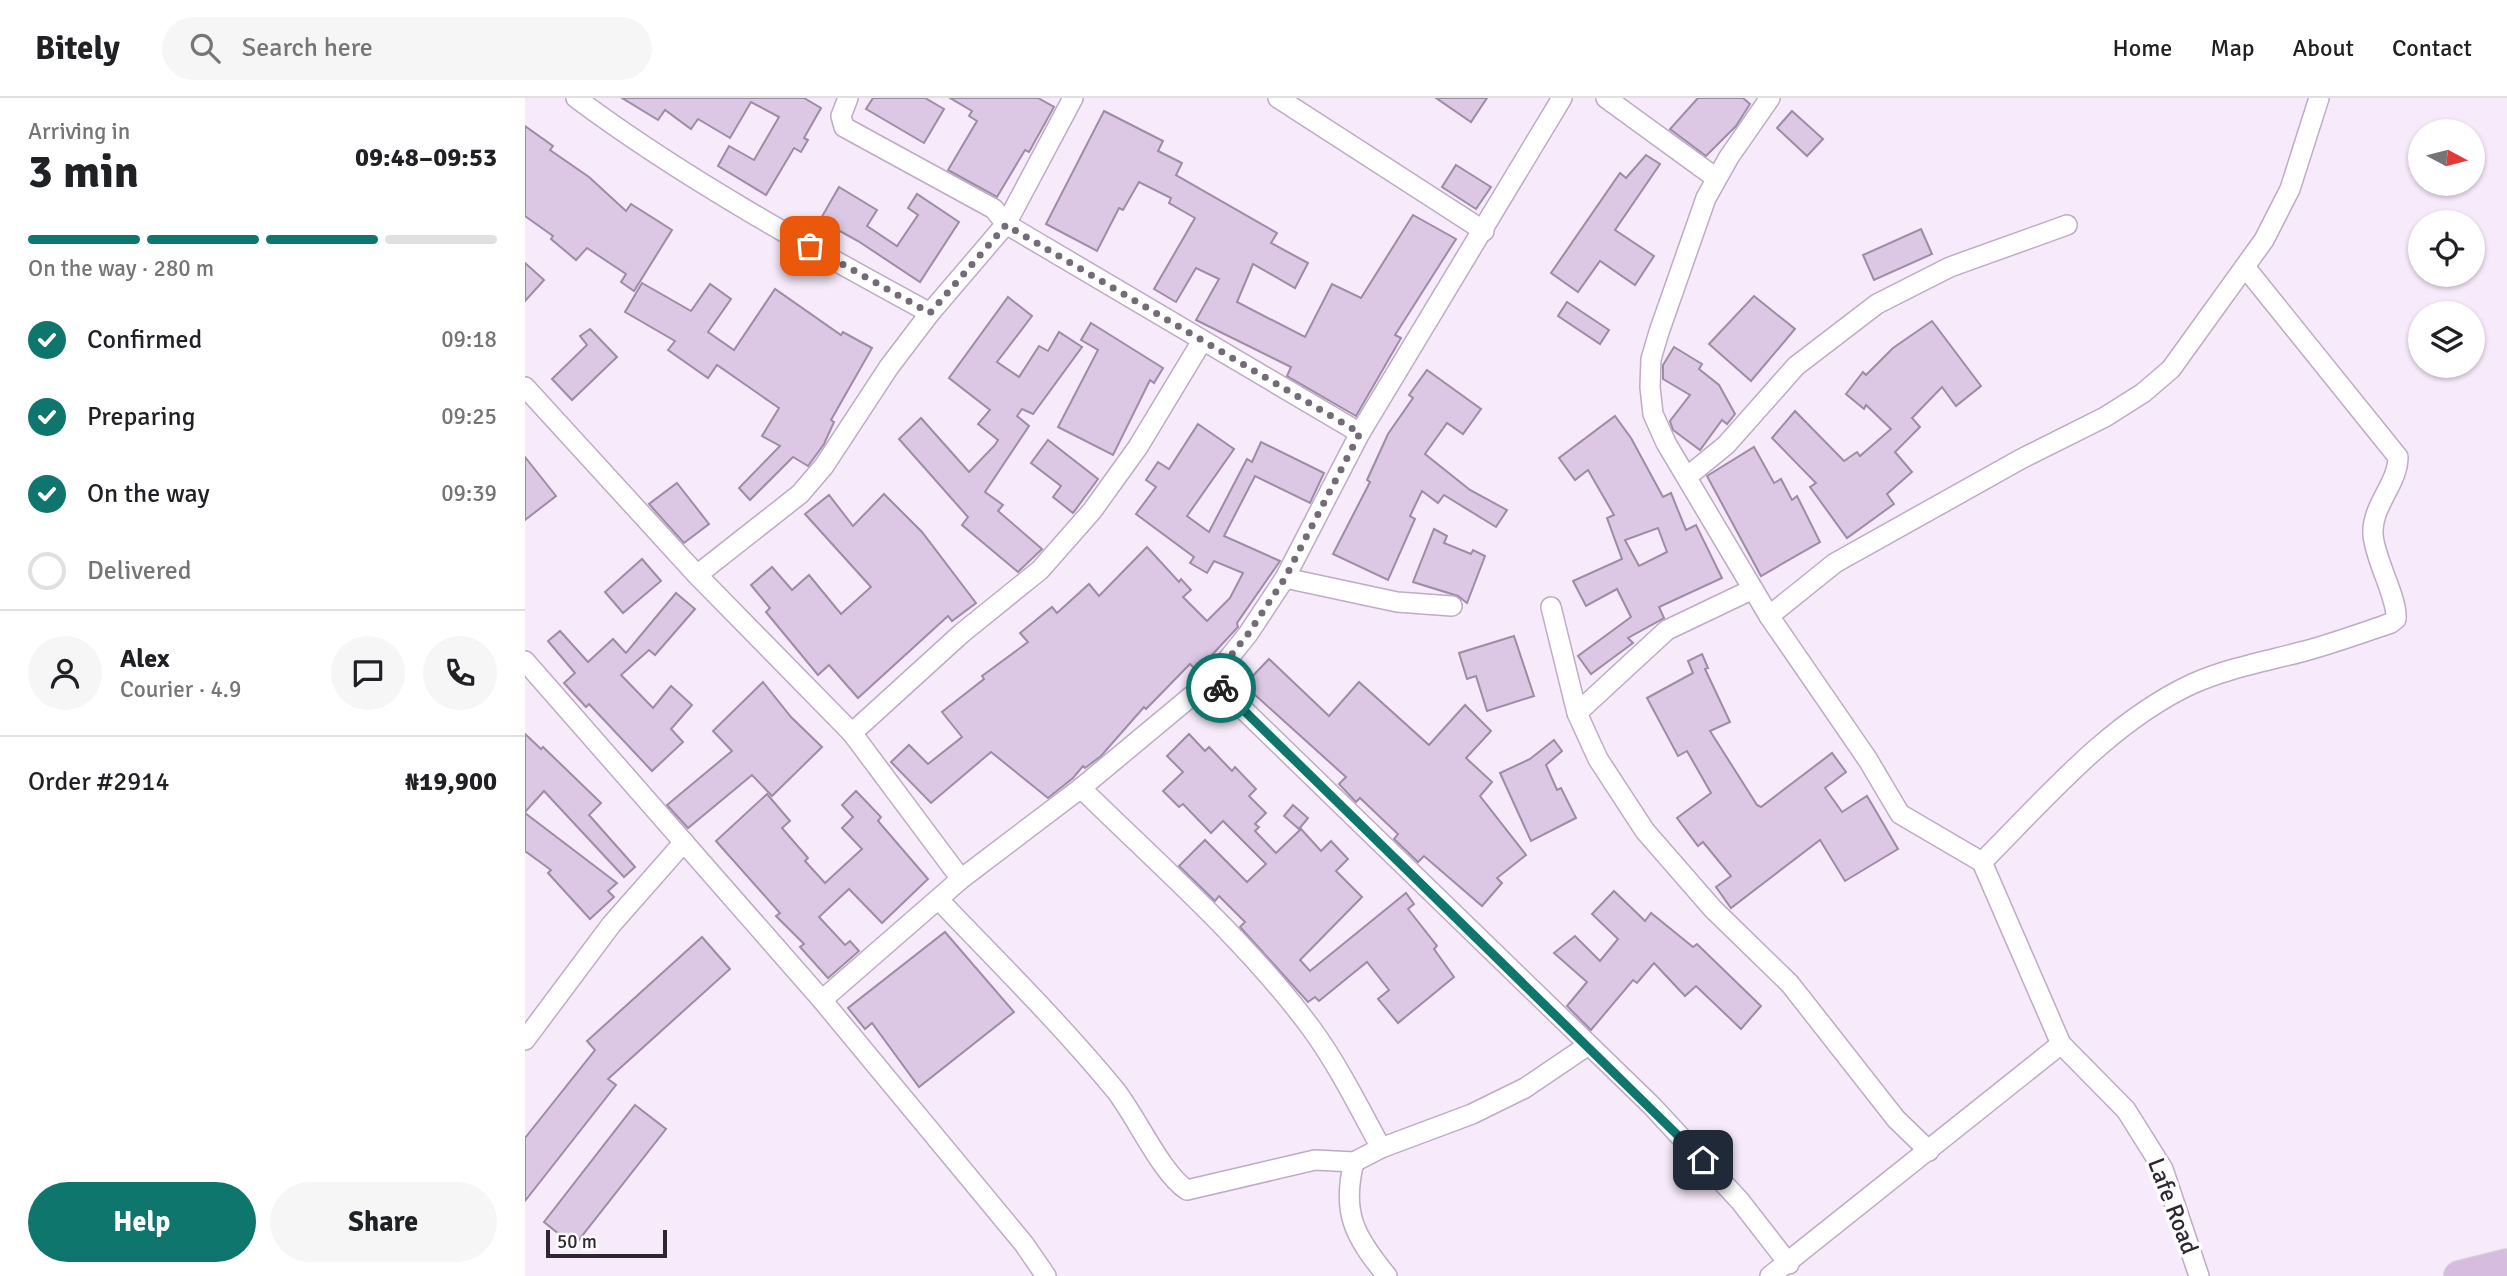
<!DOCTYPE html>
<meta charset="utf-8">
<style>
body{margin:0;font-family:Signika,sans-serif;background:#f6f6f6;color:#202124;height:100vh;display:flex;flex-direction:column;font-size:26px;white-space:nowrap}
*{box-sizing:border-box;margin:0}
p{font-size:23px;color:#757577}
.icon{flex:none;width:38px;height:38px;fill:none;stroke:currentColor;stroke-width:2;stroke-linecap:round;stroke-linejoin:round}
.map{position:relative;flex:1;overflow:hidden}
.side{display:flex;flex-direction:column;background:#fff;width:525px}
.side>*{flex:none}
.needle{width:46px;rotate:97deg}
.tools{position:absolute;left:1883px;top:21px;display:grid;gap:14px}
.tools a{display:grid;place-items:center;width:77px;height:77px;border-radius:50%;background:#fff;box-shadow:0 2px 5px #0004;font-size:35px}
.scale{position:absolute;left:21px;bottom:18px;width:121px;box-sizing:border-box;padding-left:7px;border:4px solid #2e2731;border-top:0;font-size:19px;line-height:24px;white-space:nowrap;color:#2e2731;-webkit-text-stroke:5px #fcfcfc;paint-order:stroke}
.pin{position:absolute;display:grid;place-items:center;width:60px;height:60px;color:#fff;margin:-30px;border-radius:14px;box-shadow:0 4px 10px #0006}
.courier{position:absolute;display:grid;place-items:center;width:70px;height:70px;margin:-35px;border:5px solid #0f766e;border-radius:50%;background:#fff;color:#222;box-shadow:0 2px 9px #0007}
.summary em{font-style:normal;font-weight:800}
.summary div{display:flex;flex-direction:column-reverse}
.summary{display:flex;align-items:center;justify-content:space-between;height:119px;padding:0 28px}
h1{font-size:46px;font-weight:800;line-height:52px}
.bar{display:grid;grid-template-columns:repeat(4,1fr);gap:10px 7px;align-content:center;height:84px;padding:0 28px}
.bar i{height:9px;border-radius:5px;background:#e0e0e0}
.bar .on{background:#0f766e}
.bar p{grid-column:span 4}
.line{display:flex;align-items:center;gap:18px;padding:0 28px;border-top:2px solid #e0e0e0}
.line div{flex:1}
.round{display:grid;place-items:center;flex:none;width:74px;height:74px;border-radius:37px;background:#f6f6f6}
ol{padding:0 28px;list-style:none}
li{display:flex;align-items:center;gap:21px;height:77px}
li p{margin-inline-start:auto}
li .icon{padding:7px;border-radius:50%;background:#0f766e;color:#fff;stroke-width:4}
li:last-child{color:#757577}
li i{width:38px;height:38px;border:4px solid #e0e0e0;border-radius:50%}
.action{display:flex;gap:14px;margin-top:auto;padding:14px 28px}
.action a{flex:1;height:80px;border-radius:42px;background:#0f766e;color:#fff;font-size:28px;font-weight:800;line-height:80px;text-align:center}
.action a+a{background:#f6f6f6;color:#202124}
header{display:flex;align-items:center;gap:42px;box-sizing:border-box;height:98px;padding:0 35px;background:#fff;border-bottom:2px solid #e0e0e0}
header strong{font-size:33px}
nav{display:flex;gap:38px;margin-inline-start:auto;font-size:24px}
.search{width:490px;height:63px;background:#f6f6f6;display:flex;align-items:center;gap:18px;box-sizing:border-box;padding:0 24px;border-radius:38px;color:#757577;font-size:26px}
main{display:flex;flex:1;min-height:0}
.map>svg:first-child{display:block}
.building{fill:#dcc8e4;stroke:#9e8ba5;stroke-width:2;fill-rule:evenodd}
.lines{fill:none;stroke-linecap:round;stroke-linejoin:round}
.minor-casing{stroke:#beabc6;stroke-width:22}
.primary-casing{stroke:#d5d4d6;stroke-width:32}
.minor{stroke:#fff;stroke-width:19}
.primary{stroke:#d6bddf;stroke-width:30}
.done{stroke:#746b78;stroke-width:7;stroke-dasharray:0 12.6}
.route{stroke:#0f766e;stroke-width:9}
.labels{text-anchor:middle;stroke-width:7;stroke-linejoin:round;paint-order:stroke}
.street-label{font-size:24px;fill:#2e2731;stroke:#fcfcfc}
</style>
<header>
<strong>Bitely</strong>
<div class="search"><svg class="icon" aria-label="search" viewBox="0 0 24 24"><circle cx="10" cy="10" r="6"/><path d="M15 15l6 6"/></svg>Search here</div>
<nav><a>Home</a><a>Map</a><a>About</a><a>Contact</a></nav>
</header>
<main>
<section class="side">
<div class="summary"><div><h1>3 min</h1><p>Arriving in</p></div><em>09:48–09:53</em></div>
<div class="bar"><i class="on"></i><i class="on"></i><i class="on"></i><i></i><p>On the way · 280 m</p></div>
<ol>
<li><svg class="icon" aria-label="check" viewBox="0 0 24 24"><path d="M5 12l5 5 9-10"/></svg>Confirmed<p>09:18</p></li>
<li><svg class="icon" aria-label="check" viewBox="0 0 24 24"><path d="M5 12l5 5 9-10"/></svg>Preparing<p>09:25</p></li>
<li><svg class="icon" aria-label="check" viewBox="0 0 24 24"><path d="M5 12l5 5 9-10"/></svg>On the way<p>09:39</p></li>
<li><i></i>Delivered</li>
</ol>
<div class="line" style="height:126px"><a class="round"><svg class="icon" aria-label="person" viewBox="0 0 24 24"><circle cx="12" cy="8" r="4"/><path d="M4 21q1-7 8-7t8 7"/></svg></a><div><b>Alex</b><p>Courier · 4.9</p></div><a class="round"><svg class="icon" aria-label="chat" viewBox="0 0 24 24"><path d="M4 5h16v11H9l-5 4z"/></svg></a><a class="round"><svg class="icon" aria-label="phone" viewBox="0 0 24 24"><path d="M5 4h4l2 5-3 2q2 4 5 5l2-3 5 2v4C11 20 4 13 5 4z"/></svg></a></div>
<div class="line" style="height:91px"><div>Order #2914</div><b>₦19,900</b></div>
<div class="action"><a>Help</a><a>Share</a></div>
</section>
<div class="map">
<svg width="1982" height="1178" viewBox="0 0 1982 1178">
<rect width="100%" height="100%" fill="#f7eafb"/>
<g class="building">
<polygon points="97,0 279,0 296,10 279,40 283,42 276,54 269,50 241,97 193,68 204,48 229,62 254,19 226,4 205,40 173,21 166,31 140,12 133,22"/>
<polygon points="348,0 400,0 419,11 399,45 341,11"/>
<polygon points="425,0 513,0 529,9 504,54 500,52 472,99 423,72 452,23 444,18 447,13"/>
<polygon points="911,0 962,0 946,24"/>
<polygon points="1173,0 1218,0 1225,6 1211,28 1181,58 1145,31"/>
<polygon points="579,13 638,43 633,53 657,65 651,77 752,135 746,145 783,165 770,190 728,166 712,204 780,239 807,186 836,200 888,117 931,141 870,237 876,240 831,318 762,278 766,269 671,222 694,181 671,170 651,204 629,191 670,120 644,105 646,100 614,84 598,112 594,110 572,153 521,126"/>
<polygon points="1267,13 1298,41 1282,58 1252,30"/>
<polygon points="0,28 28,48 25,52 64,79 101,113 106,106 147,132 109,193 96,184 101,176 62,150 51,162 26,141 28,138 0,118"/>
<polygon points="1121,57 1135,66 1090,132 1129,158 1110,187 1075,163 1053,194 1026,175 1095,75 1101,80"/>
<polygon points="931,67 966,89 951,111 917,89"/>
<polygon points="314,89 352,112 342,128 372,148 393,117 383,110 392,96 434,124 395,184 333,143 295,122"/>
<polygon points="1396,131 1407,156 1349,182 1338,157"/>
<polygon points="0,165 19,182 0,203"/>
<polygon points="117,185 166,213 185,186 206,201 183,234 209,252 250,191 316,237 318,234 347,250 306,322 309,324 299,346 283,368 268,359 225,402 214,390 255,348 237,338 254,310 192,267 183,280 143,252 150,243 100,214"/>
<polygon points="1229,198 1270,231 1226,283 1184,246"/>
<polygon points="483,199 507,218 472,264 494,279 514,248 523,253 534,234 557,249 508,316 497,311 492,318 504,328 460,394 478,407 473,413 517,451 493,474 437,427 443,419 374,341 396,320 444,374 470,347 473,342 453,326 465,312 424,280"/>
<polygon points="1042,204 1084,232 1075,246 1033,218"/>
<polygon points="1407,223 1456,288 1431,308 1417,289 1387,320 1395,329 1370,354 1387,374 1362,396 1369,406 1322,440 1285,389 1291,385 1247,340 1270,313 1319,363 1332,354 1335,358 1366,331 1341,307 1339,311 1321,296 1338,274 1341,277 1368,250"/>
<polygon points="566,225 638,270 629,285 625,282 588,357 533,329 573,252 556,242"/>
<polygon points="65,231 92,259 47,302 27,281 62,247 55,238"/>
<polygon points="1149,249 1177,266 1174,271 1194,287 1210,316 1202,326 1197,322 1175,352 1148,332 1145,323 1165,297 1138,281 1138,267"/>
<polygon points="902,272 956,311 938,336 922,325 900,356 945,392 982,412 971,429 919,397 913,405 897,393 885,418 890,421 863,482 808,456 845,384 842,382 863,336 888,300 884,297"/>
<path d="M 1090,318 L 1106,340 L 1138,399 L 1146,395 L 1161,432 L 1171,427 L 1197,480 L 1134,509 L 1139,520 L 1103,540 L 1108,545 L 1066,576 L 1053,558 L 1106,519 L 1092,491 L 1061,508 L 1048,483 L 1097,461 L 1082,420 L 1089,417 L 1063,372 L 1050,382 L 1034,360 ZM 1133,430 L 1142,454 L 1114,468 L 1100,442 Z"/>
<polygon points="673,326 709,351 662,418 684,434 722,361 727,364 736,344 799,375 785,405 730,378 699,438 755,463 712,525 713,529 672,573 665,566 621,611 619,609 576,658 560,670 558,668 548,680 523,700 466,654 406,705 366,664 384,647 403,666 437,639 417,614 459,581 457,578 503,544 495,535 527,509 532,515 564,486 574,498 622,449 654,484 656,481 666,492 658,499 682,523 705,500 718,475 689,463 682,475 665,465 669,459 611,416 631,389 621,382 633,364 644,371"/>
<polygon points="523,342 573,381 548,415 528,399 536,388 506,365"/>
<polygon points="1229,349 1249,385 1256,381 1267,402 1272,398 1295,444 1236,478 1182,378"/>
<polygon points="0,359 31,398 0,422"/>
<polygon points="152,385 184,426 159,445 124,406"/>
<polygon points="359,396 397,434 451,505 427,523 423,518 333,600 304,567 293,577 241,514 245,510 226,487 247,469 267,492 284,477 316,516 346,489 280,416 304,397 328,428"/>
<polygon points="909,431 922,438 919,445 946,456 948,452 960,458 942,505 933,498 888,484"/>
<polygon points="117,461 136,483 98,515 80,494"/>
<polygon points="151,495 170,511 130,557 124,552 96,577 128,610 146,588 167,607 146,631 158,644 127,673 64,606 61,609 39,585 50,575 23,543 35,533 63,564 88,541 101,555"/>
<polygon points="989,538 1009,598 962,613 951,578 942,581 934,555"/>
<polygon points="1177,556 1183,570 1180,571 1205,624 1185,633 1232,707 1236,709 1307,655 1321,674 1300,690 1317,714 1342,698 1373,751 1320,783 1295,742 1206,810 1191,789 1206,778 1178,744 1173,748 1152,720 1186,695 1162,653 1153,658 1122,600 1168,575 1163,563"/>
<polygon points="744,561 804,618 834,584 904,647 940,607 966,633 941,660 967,684 955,698 1001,757 972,780 977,785 957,808 899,758 893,764 869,741 873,736 835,700 831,704 814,686 821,679 719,587"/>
<polygon points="238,584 266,619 297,649 247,698 227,677 163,730 142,707 207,653 188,633"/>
<polygon points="0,636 16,651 18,649 76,705 64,717 110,769 99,779 19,693 0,714"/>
<polygon points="664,636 680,653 684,649 707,673 710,669 731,691 724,698 741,715 730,726 734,729 730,733 751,755 776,731 796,753 806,743 823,761 811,773 837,799 775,862 785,873 881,795 889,806 883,811 912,848 909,851 929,879 873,925 853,901 864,892 842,864 794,903 790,899 783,904 715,829 720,824 694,798 690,803 654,768 680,742 722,784 741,766 698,723 686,735 658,706 654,709 638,693 658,674 642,658"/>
<polygon points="1029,642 1037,653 1021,667 1032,692 1036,690 1051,720 1006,743 975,675 1005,661"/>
<polygon points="331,693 356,719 353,723 403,781 357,825 324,791 294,819 320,847 325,843 334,853 303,880 275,849 279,846 251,818 255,815 191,743 242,696 265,723 257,730 283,760 280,763 300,785 337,751 317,730 328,719 317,707"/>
<polygon points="768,707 783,720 774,731 759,718"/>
<polygon points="0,715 92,785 83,793 89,799 65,821 23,775 26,772 0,753"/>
<polygon points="1089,793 1120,823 1126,815 1168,849 1172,846 1236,908 1216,931 1171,888 1160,898 1129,865 1112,885 1108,882 1066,932 1042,908 1062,884 1029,855 1050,838 1075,863 1093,841 1067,816"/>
<polygon points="420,834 489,914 394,989 347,925 340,931 323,910"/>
<polygon points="177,839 205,871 83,981 91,987 0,1103 0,1040 70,952 62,943"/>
<polygon points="110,1007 141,1031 49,1148 19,1124"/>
</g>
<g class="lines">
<g class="minor-casing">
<g id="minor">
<path d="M 51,0 C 161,82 284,149 405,215"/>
<polyline points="323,0 316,18 319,29 469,111 481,126 835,335"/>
<polyline points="753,0 959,133"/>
<polyline points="1081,0 1191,80"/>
<polyline points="1245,0 1204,59 1181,100 1134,234 1126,261 1125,289 1128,316 1141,345 1244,518 1343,662 1375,716 1457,764 1536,946 1601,1012 1638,1071 1674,1178"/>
<polyline points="0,289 172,477 327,635 436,781"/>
<polyline points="1163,378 1201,347 1271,268 1352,206 1425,169 1542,127"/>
<polyline points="172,477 275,396 299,368 364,269 405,215 481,126 548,0"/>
<polyline points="760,480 872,504 927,508"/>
<polyline points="1026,509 1052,615 1073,661 1120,733 1188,811 1265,886 1371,1021 1404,1053"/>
<polyline points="1244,518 1310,465 1496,361 1580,319 1618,295 1646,271 1739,142 1765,91 1794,0"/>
<polyline points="0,563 297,902 499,1146 521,1178"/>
<polyline points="687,581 1127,1008 1215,1103 1264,1166"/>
<polyline points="1052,615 1142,532 1228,491"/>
<polyline points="327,635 437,535 515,472 567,413 613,349 677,243"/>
<path d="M 556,690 C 634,767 720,841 786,930 C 813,967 834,1009 856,1050"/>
<path d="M 1457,764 C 1520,701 1585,624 1667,586 C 1703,570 1742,563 1780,553 C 1809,545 1837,535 1866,525 L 1871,521 C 1873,501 1850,462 1848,437 C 1846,408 1873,386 1873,359 L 1720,169"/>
<path d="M 414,802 C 474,865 536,926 591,993 C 612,1020 637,1076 662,1092 L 790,1062 L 829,1064 L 856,1050 L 947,1016 L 1000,990 L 1062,948"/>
<polyline points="297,902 436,781 556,690 687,581 723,536 760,480 835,335 1037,0"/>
<polyline points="0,942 86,827 159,744"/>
<path d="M 829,1064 C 816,1115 830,1139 862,1178"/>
<polyline points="1245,1178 1536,946"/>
</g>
</g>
<g class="primary-casing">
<polyline id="primary" points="1934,1178 1982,1166"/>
</g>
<use href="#minor" class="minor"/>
<use href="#primary" class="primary"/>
</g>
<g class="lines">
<polyline class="done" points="285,148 405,215 481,127 835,335 760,480 723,536 687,581 696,590"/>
<polyline class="route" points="696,590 1178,1062"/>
</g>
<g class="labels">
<g class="street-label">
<text transform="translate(1648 1108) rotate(69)" y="8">Lafe Road</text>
</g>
</g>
</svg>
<div class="tools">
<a><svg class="needle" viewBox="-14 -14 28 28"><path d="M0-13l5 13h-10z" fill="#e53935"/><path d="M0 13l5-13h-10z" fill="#757577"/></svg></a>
<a><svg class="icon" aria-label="locate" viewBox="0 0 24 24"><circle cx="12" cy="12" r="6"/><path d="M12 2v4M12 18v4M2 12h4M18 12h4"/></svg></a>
<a><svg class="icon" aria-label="layers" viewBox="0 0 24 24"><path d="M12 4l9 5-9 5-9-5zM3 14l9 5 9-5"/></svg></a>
</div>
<div class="scale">50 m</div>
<div class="pin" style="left:285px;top:148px;background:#ea580c"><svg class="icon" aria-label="bag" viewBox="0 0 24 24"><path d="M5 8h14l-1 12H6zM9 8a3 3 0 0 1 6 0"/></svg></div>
<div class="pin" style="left:1178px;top:1062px;background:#1f2937"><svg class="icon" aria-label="home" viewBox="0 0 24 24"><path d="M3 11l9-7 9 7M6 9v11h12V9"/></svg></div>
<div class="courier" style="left:696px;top:590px"><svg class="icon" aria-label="bike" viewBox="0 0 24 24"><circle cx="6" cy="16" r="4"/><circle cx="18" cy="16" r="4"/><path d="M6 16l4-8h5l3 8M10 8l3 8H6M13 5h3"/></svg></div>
</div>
</main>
